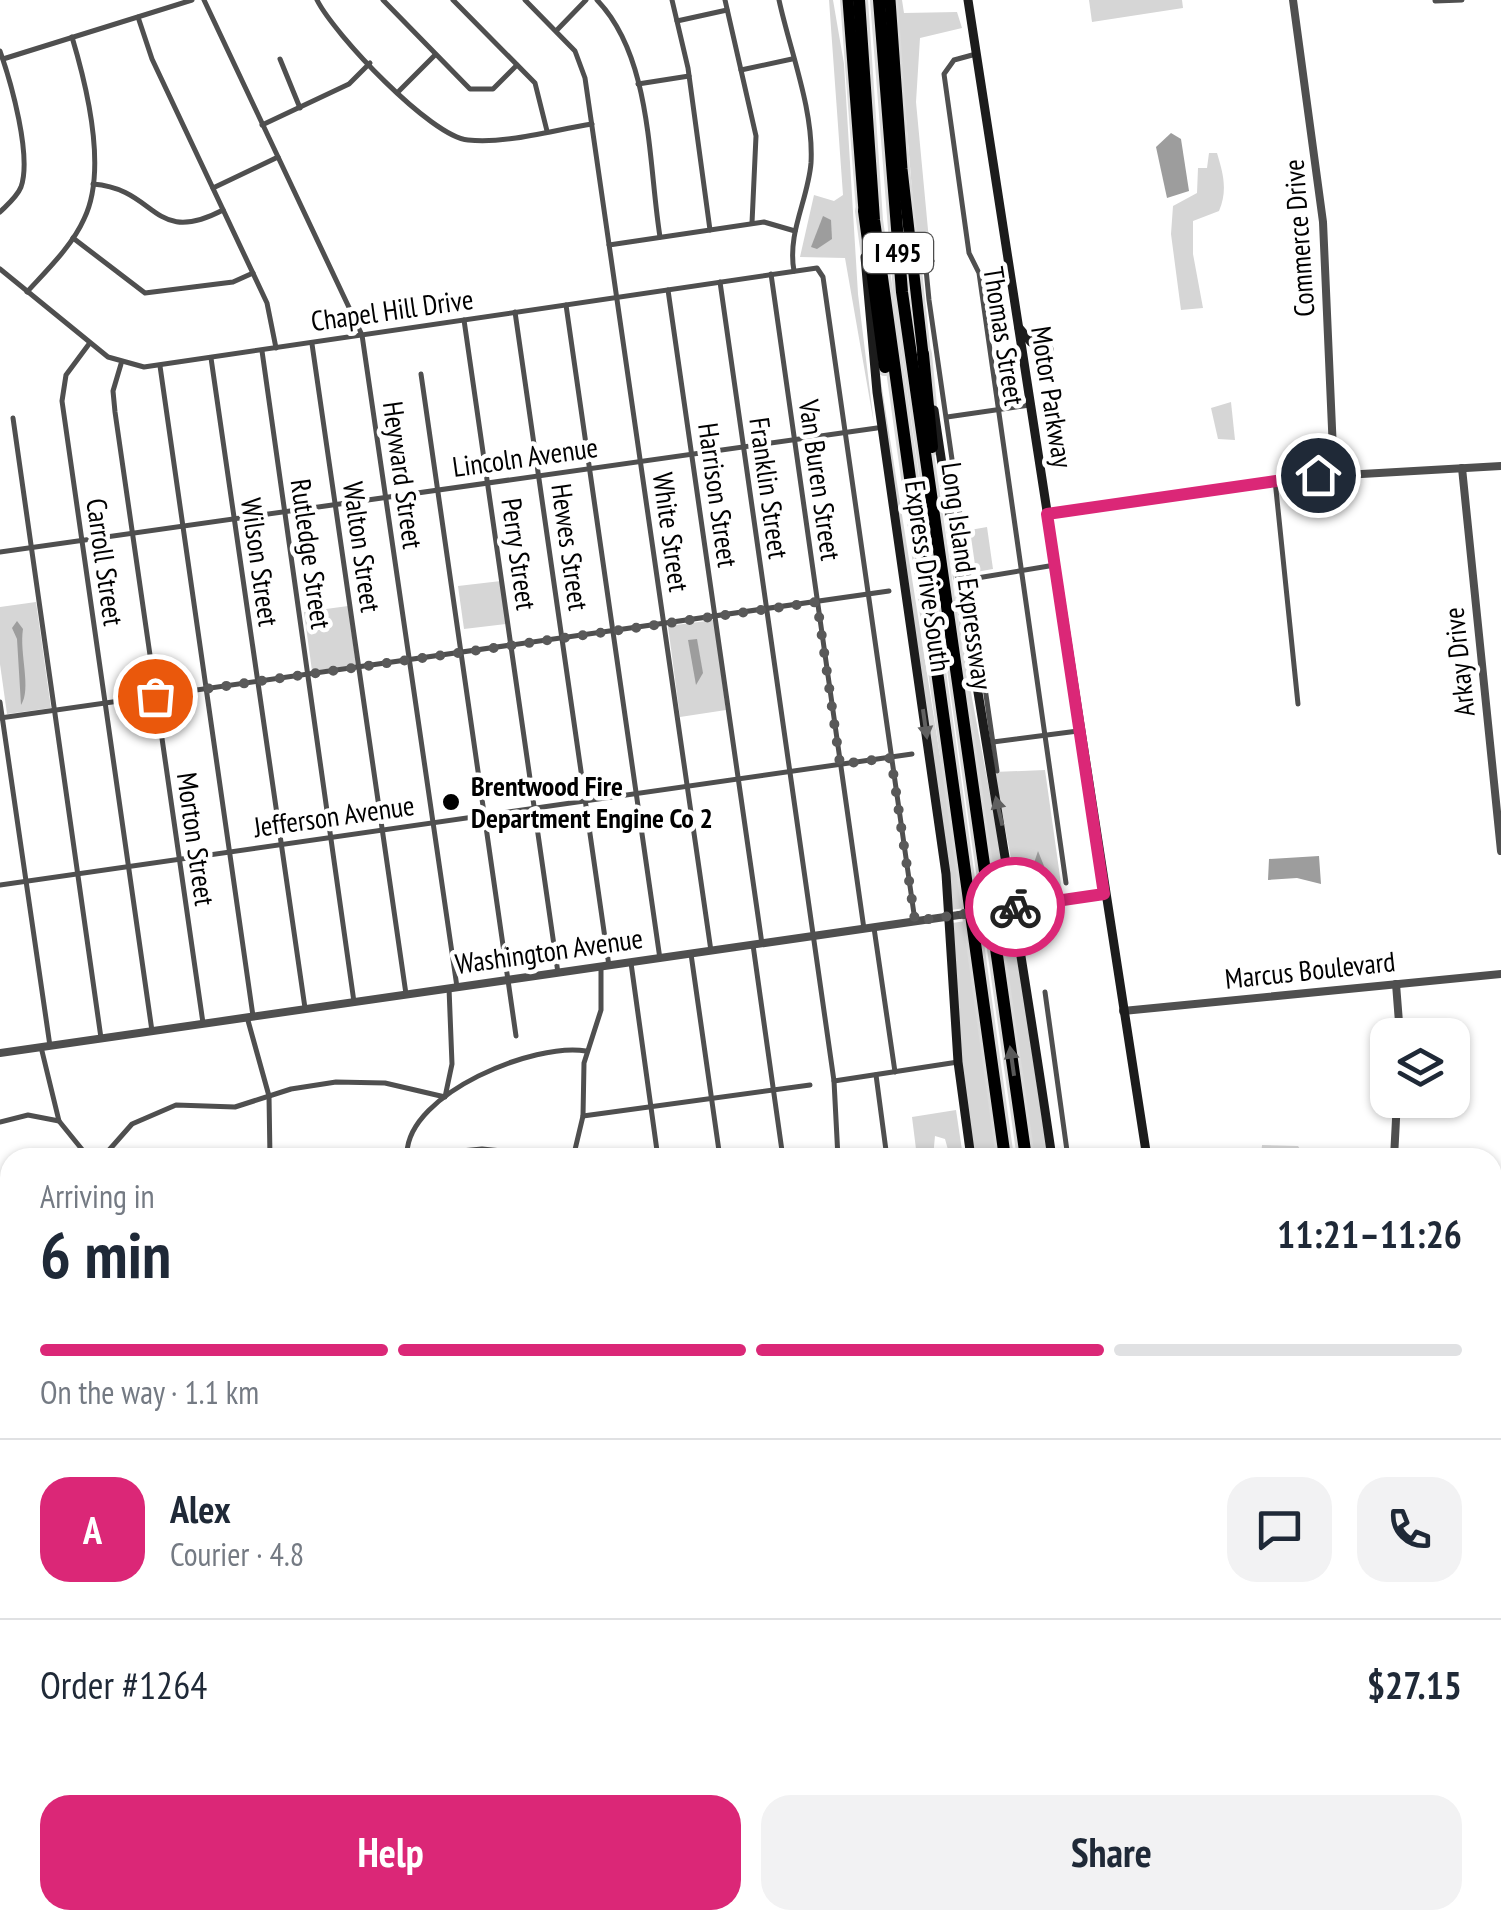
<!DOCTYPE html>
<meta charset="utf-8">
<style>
body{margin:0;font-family:"PT Sans Narrow",sans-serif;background:#f2f2f3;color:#1f2937;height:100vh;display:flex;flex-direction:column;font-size:38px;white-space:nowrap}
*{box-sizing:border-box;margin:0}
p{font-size:32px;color:#747a83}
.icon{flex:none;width:55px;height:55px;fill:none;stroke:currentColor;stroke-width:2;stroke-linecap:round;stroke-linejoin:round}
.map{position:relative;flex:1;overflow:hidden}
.drawer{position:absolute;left:0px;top:1148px;width:1502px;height:782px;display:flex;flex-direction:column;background:#fff;border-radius:30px 30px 0 0;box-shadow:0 2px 8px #0004}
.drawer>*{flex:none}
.tools{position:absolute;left:1370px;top:1018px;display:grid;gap:20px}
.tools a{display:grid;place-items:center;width:100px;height:100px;border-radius:20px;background:#fff;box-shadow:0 2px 8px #0004;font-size:50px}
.pin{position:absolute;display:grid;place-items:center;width:85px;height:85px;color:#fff;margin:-42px;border:5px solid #fff;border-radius:50%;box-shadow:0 2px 10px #0007}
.courier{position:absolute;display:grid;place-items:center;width:100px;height:100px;margin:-50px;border:8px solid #db2777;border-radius:50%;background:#fff;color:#222;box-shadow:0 2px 12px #0007}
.headline em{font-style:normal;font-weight:700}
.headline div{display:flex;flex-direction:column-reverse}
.headline{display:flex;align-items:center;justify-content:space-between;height:170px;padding:0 40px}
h1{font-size:65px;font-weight:700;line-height:75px}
.bar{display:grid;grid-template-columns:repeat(4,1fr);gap:15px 10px;align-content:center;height:120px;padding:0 40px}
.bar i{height:12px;border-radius:8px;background:#e0e1e3}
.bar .active{background:#db2777}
.bar p{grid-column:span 4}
.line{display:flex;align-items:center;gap:25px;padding:0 40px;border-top:2px solid #e0e1e3}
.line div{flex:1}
.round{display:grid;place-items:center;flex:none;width:105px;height:105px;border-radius:30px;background:#f2f2f3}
.cta{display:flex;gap:20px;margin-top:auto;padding:20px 40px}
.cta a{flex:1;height:115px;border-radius:30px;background:#db2777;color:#fff;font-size:40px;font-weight:700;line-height:115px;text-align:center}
.cta a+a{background:#f2f2f3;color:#1f2937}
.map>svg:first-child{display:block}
.green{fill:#d6d6d6}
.water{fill:#9d9d9d}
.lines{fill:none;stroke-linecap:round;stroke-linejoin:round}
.trunk-casing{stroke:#dbdbdb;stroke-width:16}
.motorway-casing{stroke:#dbdbdb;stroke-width:18}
.minor{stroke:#4f4f4f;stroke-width:5}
.tertiary{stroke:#4f4f4f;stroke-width:8}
.secondary{stroke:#1c1c1c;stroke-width:9}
.trunk{stroke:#000;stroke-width:11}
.motorway{stroke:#000;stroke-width:12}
.tertiary-bridge{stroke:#4f4f4f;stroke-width:8}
.oneway{fill:#606060}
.oneway2{fill:#595959}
.done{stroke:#595959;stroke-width:10;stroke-dasharray:0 18}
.route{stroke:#db2777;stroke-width:12}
.poi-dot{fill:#000;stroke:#fff;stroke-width:4}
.labels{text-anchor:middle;stroke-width:9;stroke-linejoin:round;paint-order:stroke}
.shield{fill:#fff;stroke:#4c4c4c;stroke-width:2.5}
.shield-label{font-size:25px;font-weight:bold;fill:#000}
.street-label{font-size:28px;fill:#000;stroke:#fff}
.poi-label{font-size:28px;font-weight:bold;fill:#000;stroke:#fff;text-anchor:start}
</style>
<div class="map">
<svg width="1501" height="1928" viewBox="0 0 1501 1928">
<rect width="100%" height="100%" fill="#fff"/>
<g class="green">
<polygon points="829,0 833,0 844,64 858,294 874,424 845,258 800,257 814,195 834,201 843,195"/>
<polygon points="896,0 902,0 904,13 957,12 962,28 920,38 916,102 930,251 922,271 930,349 985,727 919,273"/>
<polygon points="1089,0 1182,0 1183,8 1092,22"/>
<path d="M 1209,153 L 1217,153 C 1223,173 1228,190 1219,211 L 1193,221 L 1193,254 L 1203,308 L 1181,310 L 1171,234 L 1173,206 L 1197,193 L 1198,168 L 1207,168 Z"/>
<polygon points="876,350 964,908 952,910 880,397"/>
<polygon points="1231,402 1235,440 1218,439 1211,408"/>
<polygon points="938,467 972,698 1010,901 996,904"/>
<polygon points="987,527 993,569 976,572 970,530"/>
<polygon points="501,581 506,624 464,629 458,586"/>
<polygon points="36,602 51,708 7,714 0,664 0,607"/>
<polygon points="348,606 356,665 312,671 304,612"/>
<polygon points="714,620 726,710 680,717 668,626"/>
<polygon points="1045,770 1062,891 1025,900 1018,894 994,772"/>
<polygon points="1011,914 1048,1157 1034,1157 1000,936 998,916"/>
<polygon points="966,921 1000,1157 973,1157 961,1070 952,923"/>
<polygon points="956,1110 963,1157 950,1157 945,1139 935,1136 933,1157 917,1157 912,1117"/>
<polygon points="1262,1145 1298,1146 1305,1157 1261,1157"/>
<polygon points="0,1294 10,1294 10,1530 0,1532"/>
</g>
<g class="water">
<polygon points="1171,133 1181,139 1189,191 1167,198 1156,147"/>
<polygon points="823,216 831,220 832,239 817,249 811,247"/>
<path d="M 17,621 L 23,629 C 19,653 32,689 21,705 L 17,639 L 12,628 Z"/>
<polygon points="697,639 703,673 696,685 688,640"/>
<polygon points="1038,851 1048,876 1042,889 1030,875"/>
<polygon points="1319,856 1321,884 1297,878 1268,880 1269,859"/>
</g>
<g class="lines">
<g class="trunk-casing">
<g id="trunk">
<polyline points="848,0 864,211"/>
<polyline points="890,0 902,169 923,354"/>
</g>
</g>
<g class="motorway-casing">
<g id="motorway">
<polyline points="859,0 874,220 1005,1158"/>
<polyline points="879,0 902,292 1026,1158"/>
<polyline points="864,211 885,367"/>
<polyline points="923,354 932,447"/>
<polyline points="1149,1920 1151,1928"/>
<polyline points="1171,1920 1174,1928"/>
</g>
</g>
<g class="minor">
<polyline points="204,0 362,335 457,987"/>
<path d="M 317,0 C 334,34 431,137 468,140 C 507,144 553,130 592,124"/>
<polyline points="383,0 470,89 493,89 517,65"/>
<polyline points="453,0 535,83 547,131"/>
<polyline points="525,0 575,51 585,78 711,951"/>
<path d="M 597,0 C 652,57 648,161 660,237"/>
<polyline points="672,0 688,68 710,230"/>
<polyline points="725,0 756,136 752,223"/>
<path d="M 779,0 C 790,51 814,110 811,163 C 808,200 787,233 794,271"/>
<polyline points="1435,1 1462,0"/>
<polyline points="138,17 152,59 267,303 276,348"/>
<polyline points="677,21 727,10"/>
<polyline points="557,30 586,0"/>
<path d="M 0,51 C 11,82 32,156 21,187 C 17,197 7,205 0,212"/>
<polyline points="976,54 954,60 944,74 969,253 979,273 1066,883"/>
<polyline points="3,59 192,0"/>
<polyline points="280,59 300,108"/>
<polyline points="741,70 792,59"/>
<polyline points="638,84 689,76"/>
<polyline points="399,91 435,55"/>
<polyline points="262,125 349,84 370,63"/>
<path d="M 93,184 C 158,189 152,247 223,210"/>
<polyline points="213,188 278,157"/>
<polyline points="73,238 145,293 233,282 253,273"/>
<polyline points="609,245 764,222 795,231"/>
<polyline points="932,261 926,269 929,300 997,771"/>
<polyline points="0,269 108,357 144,367 817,268 823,277 915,921"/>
<polyline points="771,274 864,929"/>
<polyline points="720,282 834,1081 838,1158"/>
<polyline points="668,290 762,944"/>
<path d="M 27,292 C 47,270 72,246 84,219 C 108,170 87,87 72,37"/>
<polyline points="566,305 660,959"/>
<polyline points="515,312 609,966"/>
<polyline points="464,320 558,973"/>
<polyline points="89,344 66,375 62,401 152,1031"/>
<polyline points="312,344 406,994"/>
<polyline points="262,351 354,1002"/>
<polyline points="211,358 305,1008"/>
<polyline points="121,364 113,391 115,412 203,1023"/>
<polyline points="160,366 253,1016"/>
<polyline points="421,374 516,1036"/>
<polyline points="947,417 1030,405"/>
<polyline points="13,418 101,1038"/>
<polyline points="1275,480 1298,704"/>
<polyline points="0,552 877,428"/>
<polyline points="971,579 1055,565"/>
<polyline points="0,702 50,1046"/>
<polyline points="0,718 889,591"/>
<polyline points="993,742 1078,731"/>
<polyline points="0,885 912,754"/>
<polyline points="874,928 895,1072"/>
<polyline points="753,945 783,1158"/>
<polyline points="691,954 720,1158"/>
<polyline points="631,963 658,1158"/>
<polyline points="1045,992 1068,1158"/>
<polyline points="247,1017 269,1096 270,1158"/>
<polyline points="41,1047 59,1121 89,1158"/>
<polyline points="876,1075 887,1158"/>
<polyline points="834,1081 958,1062"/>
<polyline points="583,1116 810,1085"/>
<polyline points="0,1122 28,1115 59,1121"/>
<path d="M 407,1153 C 409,1093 535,1042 586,1051"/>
<polyline points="102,1158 132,1124 176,1105 235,1107 291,1089 336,1082 385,1083 445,1097 452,1064 449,988"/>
<polyline points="388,1158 482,1149 570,1158"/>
<polyline points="573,1158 583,1116 584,1063 601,1010 601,967"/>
<polyline points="1492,1188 1501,1188"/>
<polyline points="0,1195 10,1194"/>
<polyline points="0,1286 10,1286"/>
<polyline points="0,1609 10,1638"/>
<polyline points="0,1886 10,1915"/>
<polyline points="12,1920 15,1928"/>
<polyline points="110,1920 113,1928"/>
<polyline points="209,1920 212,1928"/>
<polyline points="306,1920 309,1928"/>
<polyline points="405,1920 407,1928"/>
<polyline points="503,1920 506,1928"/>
<polyline points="601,1920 604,1928"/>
<polyline points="699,1920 702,1928"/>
<polyline points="799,1920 802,1928"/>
<polyline points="574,1928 574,1920"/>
</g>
<g class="tertiary">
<polyline points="1293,0 1323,222 1334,474"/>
<polyline points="1462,468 1501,851"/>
<polyline points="1047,514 1292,478 1501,466"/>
<polyline points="1010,907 1104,894"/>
<polyline points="1396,984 1400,1035"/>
<polyline points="1123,1011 1501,974"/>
<polyline points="0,1053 959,915"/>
<polyline points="1394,1158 1397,1100"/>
<polyline points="119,1928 142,1920"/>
</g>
<g class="secondary">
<polyline points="968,0 1147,1158"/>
<polyline points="865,257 877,392 946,874 958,1062 971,1158"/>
<polyline points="1019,328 1031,342 1049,349"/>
<path d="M 934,410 C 970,660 1016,908 1052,1158"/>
<polyline points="1492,1759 1501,1761"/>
<polyline points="1492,1875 1501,1888"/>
<polyline points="1124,1920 1126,1928"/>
<polyline points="1195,1920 1197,1928"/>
<polyline points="891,1928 904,1920"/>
<polyline points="910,1928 915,1920"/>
<polyline points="919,1928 926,1920"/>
</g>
<use href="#trunk" class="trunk"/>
<use href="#motorway" class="motorway"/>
<polyline class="tertiary-bridge" points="959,915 1007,908"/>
</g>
<defs><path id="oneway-solid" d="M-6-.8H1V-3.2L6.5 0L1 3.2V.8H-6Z" transform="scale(2.5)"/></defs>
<g class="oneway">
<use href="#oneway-solid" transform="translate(925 724) rotate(82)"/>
<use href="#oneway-solid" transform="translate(999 811) rotate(-103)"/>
</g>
<use class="oneway2" href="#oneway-solid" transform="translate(1012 1061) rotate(-98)"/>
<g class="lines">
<polyline class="done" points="155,696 817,602 840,764 891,758 915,921 1015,907"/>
<polyline class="route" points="1015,907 1104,894 1047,514 1318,475"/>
</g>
<circle class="poi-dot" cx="451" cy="802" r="10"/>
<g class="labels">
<rect class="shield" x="863" y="233" width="70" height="40" rx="8"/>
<g class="shield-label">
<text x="898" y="262">I 495</text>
</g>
<g class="street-label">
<text transform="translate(1299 238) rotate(-94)" y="10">Commerce Drive</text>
<text transform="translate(392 310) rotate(-8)" y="10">Chapel Hill Drive</text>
<text transform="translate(1004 336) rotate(81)" y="10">Thomas Street</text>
<text transform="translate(1052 397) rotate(81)" y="10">Motor Parkway</text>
<text transform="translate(525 457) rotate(-8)" y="10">Lincoln Avenue</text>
<text transform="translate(403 475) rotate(82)" y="10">Heyward Street</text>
<text transform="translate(820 480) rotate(82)" y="10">Van Buren Street</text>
<text transform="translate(769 488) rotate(82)" y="10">Franklin Street</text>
<text transform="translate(718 495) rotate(82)" y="10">Harrison Street</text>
<text transform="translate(671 532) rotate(82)" y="10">White Street</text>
<text transform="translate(362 547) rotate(82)" y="10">Walton Street</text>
<text transform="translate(570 547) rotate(82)" y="10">Hewes Street</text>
<text transform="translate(311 554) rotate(82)" y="10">Rutledge Street</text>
<text transform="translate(519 554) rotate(82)" y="10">Perry Street</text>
<text transform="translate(105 562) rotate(82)" y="10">Carroll Street</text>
<text transform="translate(260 562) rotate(82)" y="10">Wilson Street</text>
<text transform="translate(928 576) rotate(82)" y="10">Express Drive South</text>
<text transform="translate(967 576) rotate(82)" y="10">Long Island Expressway</text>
<text transform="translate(1459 662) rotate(-96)" y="10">Arkay Drive</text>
<text transform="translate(334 816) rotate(-8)" y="10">Jefferson Avenue</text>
<text transform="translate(196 839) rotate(82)" y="10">Morton Street</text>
<text transform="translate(549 951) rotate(-8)" y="10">Washington Avenue</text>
<text transform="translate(1310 970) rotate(-6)" y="10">Marcus Boulevard</text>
</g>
<g class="poi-label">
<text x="471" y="796">Brentwood Fire<tspan x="471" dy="32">Department Engine Co 2</tspan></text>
</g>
</g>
</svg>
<div class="tools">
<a><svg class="icon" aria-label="layers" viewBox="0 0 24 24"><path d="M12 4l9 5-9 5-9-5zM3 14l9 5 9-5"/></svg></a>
</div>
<div class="pin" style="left:155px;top:696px;background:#ea580c"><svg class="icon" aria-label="bag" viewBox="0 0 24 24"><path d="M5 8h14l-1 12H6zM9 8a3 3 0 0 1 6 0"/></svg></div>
<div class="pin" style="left:1318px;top:475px;background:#1f2937"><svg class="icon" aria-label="home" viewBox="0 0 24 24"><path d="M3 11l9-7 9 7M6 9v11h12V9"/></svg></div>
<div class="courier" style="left:1015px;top:907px"><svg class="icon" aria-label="bike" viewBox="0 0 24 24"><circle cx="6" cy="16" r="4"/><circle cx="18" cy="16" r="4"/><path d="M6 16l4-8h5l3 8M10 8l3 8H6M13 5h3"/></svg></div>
<section class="drawer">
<div class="headline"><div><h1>6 min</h1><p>Arriving in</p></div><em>11:21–11:26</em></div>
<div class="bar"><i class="active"></i><i class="active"></i><i class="active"></i><i></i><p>On the way · 1.1 km</p></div>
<div class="line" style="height:180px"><b class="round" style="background:#db2777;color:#fff">A</b><div><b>Alex</b><p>Courier · 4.8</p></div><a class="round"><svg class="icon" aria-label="chat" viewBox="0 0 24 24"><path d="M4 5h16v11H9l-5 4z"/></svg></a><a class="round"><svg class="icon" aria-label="phone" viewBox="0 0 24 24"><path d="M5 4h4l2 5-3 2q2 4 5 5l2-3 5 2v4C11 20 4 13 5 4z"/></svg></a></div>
<div class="line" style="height:130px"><div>Order #1264</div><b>$27.15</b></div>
<div class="cta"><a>Help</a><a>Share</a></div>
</section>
</div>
